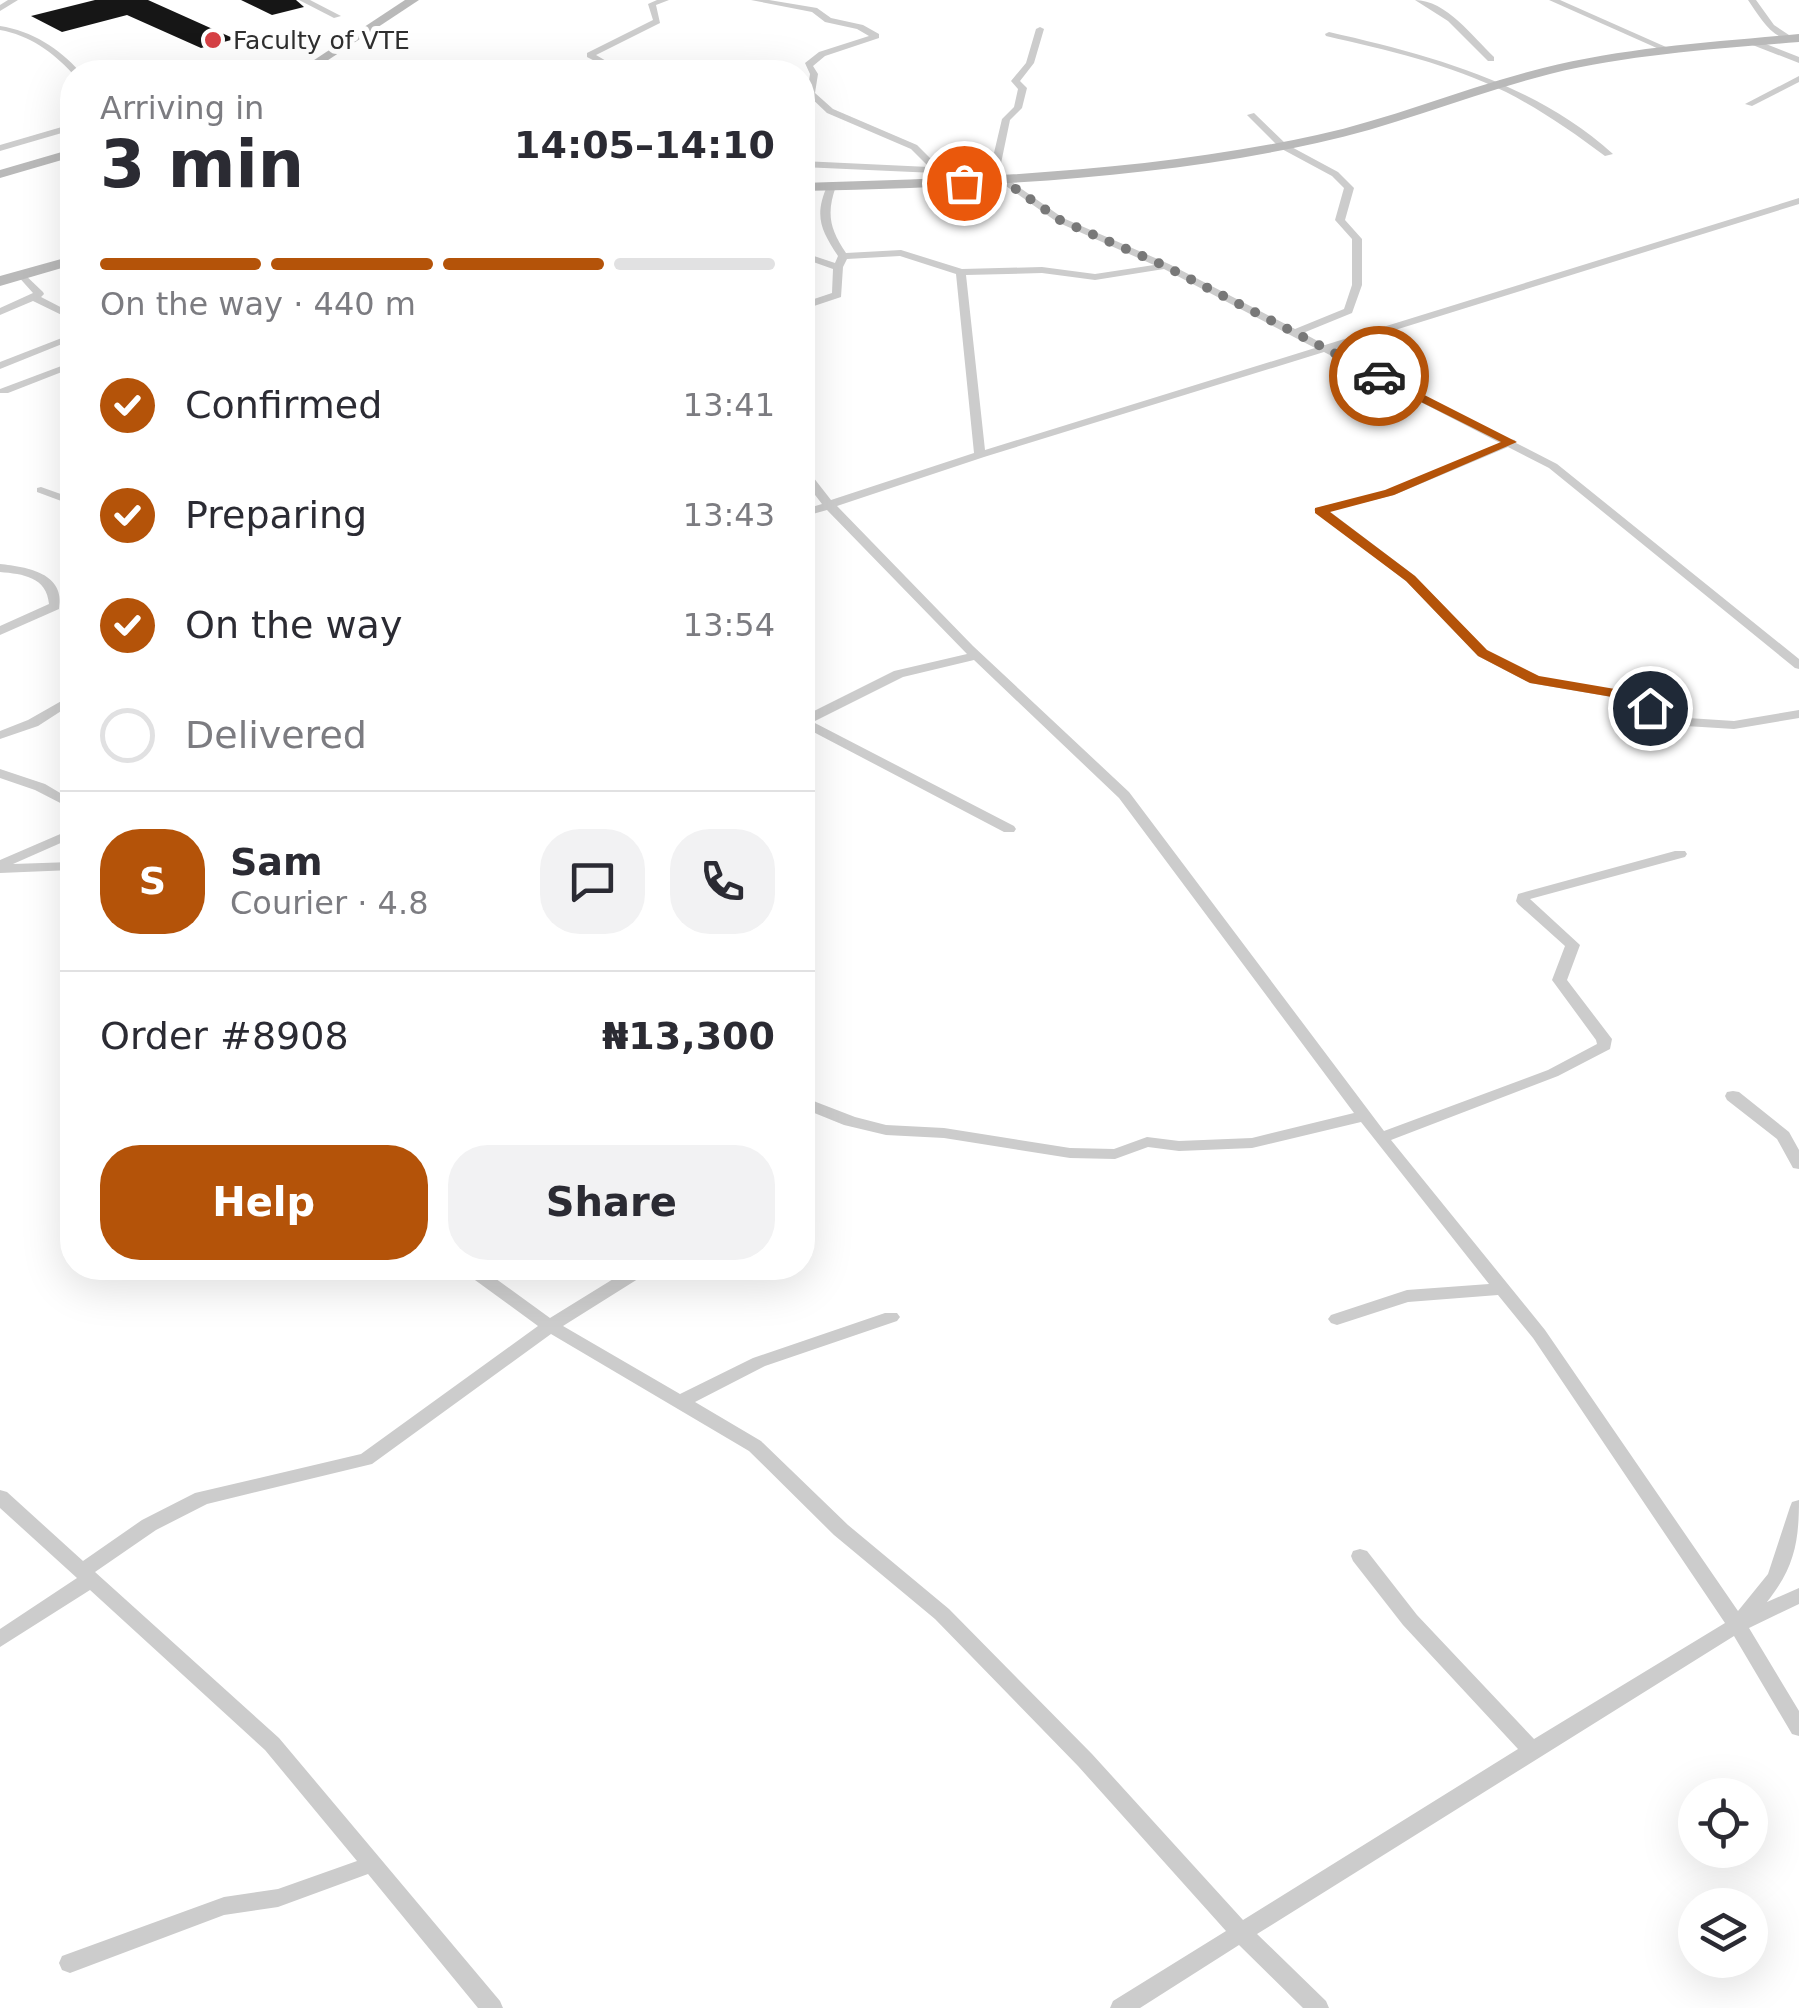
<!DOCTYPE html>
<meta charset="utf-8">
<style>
body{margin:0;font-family:"DejaVu Sans",sans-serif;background:#f2f2f3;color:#2b2b33;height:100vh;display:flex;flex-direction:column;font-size:38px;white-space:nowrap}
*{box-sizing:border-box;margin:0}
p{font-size:32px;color:#7c7c81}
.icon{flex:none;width:55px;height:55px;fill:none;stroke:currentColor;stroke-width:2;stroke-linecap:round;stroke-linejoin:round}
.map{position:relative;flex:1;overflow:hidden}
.drawer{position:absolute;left:60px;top:60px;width:755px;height:1220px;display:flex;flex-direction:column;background:#fff;border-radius:40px;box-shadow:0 10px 40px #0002}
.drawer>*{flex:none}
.tools{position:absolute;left:1678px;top:1778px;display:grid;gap:20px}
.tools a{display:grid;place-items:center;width:90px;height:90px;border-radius:50%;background:#fff;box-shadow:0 10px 40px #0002;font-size:50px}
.pin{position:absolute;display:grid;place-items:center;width:85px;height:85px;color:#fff;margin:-42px;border:5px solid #fff;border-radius:50%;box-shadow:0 2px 10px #0007}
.courier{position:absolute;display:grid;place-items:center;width:100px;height:100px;margin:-50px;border:8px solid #b45309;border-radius:50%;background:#fff;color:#222;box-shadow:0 2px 12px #0007}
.overview em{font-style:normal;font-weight:600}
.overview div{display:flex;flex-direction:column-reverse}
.overview{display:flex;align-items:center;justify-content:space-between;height:170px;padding:0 40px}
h1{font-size:65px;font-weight:600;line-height:75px}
.bar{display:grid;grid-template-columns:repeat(4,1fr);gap:15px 10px;align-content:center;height:120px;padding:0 40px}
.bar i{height:12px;border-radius:8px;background:#e1e1e2}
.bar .active{background:#b45309}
.bar p{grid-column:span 4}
.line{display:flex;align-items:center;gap:25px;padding:0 40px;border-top:2px solid #e1e1e2}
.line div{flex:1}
.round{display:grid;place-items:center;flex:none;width:105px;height:105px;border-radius:40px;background:#f2f2f3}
ol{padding:0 40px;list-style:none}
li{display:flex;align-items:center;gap:30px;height:110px}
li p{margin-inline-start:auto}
li .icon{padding:10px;border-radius:50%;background:#b45309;color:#fff;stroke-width:4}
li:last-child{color:#7c7c81}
li i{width:55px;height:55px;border:5px solid #e1e1e2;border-radius:50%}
.button{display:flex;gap:20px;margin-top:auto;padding:20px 40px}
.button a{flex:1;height:115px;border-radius:40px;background:#b45309;color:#fff;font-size:40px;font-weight:600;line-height:115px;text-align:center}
.button a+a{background:#f2f2f3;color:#2b2b33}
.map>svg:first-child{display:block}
.building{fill:#161616}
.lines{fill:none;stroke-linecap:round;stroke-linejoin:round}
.street{fill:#ccc;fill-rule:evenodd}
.secondary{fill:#b9b9b9;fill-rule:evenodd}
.route{fill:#b45309}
.done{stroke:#787878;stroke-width:10;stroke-dasharray:0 18}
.poi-dot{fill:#d64145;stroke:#fff;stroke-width:4}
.labels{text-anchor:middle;stroke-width:10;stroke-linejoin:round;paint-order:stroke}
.far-poi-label{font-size:25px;fill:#2f2f2f;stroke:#fff;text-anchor:start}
</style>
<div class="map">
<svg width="1799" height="2008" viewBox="0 0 1799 2008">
<rect width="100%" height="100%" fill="#fff"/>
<g class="building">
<polygon points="95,0 148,0 235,39 201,48 127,15 62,32 31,16"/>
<polygon points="241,0 296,0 304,7 272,15"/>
</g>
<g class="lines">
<g class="street">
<polygon points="8,0 18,0 0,11 0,5"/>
<polygon points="299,0 310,0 341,16 334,18"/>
<polygon points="657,0 669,0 656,5 660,23 596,55 625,72 616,72 587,57 587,53 653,20 648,4"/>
<polygon points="751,0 769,0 817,8 831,18 863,25 879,34 879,38 825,56 813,66 818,74 815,93 833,109 917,145 940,168 967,181 967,185 961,185 935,173 802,167 802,161 929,167 911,149 827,113 807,94 810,74 805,63 819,52 869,36 857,29 825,22 812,12"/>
<path d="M 1415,0 C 1446,0 1473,37 1494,57 L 1494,61 L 1488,61 L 1448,21 Z"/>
<polygon points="1549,0 1560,0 1675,51 1668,53"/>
<path d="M 1748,0 L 1756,0 L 1774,25 L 1792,37 L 1792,41 C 1770,37 1760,17 1748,0 Z"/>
<path d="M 0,26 C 32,31 59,48 80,72 L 72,73 C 53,52 29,35 0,30 Z"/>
<path d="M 1040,27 L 1044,29 L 1034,63 L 1020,81 L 1027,88 L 1022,108 L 1010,120 L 999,173 L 1063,218 L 1169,264 L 1295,329 L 1344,309 L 1352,285 L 1352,239 L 1335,220 L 1344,188 L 1332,176 L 1280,148 L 1247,115 L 1254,113 L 1286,144 L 1338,172 L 1354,188 L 1345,220 L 1362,239 L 1362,285 L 1352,313 L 1303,333 L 1325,345 L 1799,198 L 1799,204 L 1334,349 L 1509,439 L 1515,440 L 1516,443 L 1557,464 L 1799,659 L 1799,669 L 1795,668 L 1549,468 L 1508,447 L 1394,495 L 1329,511 L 1415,576 L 1486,650 L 1539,677 L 1620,691 L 1688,718 L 1734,721 L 1799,710 L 1799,718 L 1734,729 L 1686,726 L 1612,697 L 1530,683 L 1478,656 L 1407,582 L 1314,510 L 1316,508 L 1386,491 L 1500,443 L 1324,352 L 984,457 L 837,506 L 973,646 L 1129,792 L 1384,1131 L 1548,1070 L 1597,1044 L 1596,1040 L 1552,980 L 1565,946 L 1518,904 L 1516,901 L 1518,894 L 1675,851 L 1685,851 L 1687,854 L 1685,857 L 1530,899 L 1580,945 L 1567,980 L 1612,1039 L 1610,1049 L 1558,1076 L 1391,1140 L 1545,1330 L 1738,1611 L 1768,1574 L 1790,1507 L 1792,1502 L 1799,1500 C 1799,1543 1794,1568 1767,1602 L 1799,1588 L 1799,1604 L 1749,1628 L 1799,1711 L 1799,1736 L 1792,1734 L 1734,1636 L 1257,1934 L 1326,2001 L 1329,2008 L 1303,2008 L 1239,1945 L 1140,2008 L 1110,2008 L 1113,2001 L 1226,1931 L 1078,1766 L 935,1619 L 834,1535 L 749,1451 L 551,1334 L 372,1464 L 207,1504 L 156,1530 L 95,1572 L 279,1738 L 500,2001 L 503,2008 L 478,2008 L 368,1874 L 278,1907 L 224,1915 L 70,1973 L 62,1970 L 59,1963 L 62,1956 L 224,1897 L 278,1889 L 357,1861 L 265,1750 L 90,1590 L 0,1647 L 0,1629 L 77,1578 L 0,1508 L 0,1490 L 7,1492 L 83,1561 L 142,1520 L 195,1493 L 361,1454 L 538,1326 L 464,1272 L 462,1268 L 481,1268 L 550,1318 L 631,1268 L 651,1268 L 649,1272 L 563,1326 L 680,1394 L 753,1358 L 885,1313 L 897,1313 L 900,1317 L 897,1321 L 765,1366 L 695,1402 L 761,1441 L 848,1525 L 949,1609 L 1092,1754 L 1243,1920 L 1518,1749 L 1403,1625 L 1353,1561 L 1351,1556 L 1353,1551 L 1360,1549 L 1367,1551 L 1417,1615 L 1534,1739 L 1725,1623 L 1533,1338 L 1498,1295 L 1408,1302 L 1337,1325 L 1331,1323 L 1328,1319 L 1331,1315 L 1407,1290 L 1489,1284 L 1361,1122 L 1252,1148 L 1179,1151 L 1148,1147 L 1115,1159 L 1070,1158 L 944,1138 L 886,1135 L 844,1125 L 802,1108 L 802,1094 L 816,1102 L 855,1117 L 886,1125 L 944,1128 L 1070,1148 L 1114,1149 L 1147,1137 L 1179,1141 L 1252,1138 L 1354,1113 L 1119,798 L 974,660 L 903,677 L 813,722 L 1014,826 L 1016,829 L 1014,832 L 1004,832 L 802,726 L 802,717 L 894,671 L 967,654 L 827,510 L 802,517 L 802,510 L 822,504 L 802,478 L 802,467 L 806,468 L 831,500 L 974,453 L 956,274 L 900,256 L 847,259 L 843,267 L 841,297 L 802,310 L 802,303 L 832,293 L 833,269 L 802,258 L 802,252 L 835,263 L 838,256 C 820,229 814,215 828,184 L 836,186 C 826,214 830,229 846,253 L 901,250 L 962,269 L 1042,267 L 1095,274 L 1154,265 L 1057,222 L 989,174 L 1002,119 L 1014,107 L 1018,89 L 1011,81 L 1026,63 L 1036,29 ZM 1164,269 L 1315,348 L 985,450 L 966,275 L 1042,273 L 1095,280 Z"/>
<path d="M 1329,32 C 1430,55 1534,83 1613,154 L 1605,156 C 1573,132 1541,110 1506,92 C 1449,64 1387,50 1326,36 L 1325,34 Z"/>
<polygon points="1753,39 1799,57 1799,63 1750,44 1749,42"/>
<polygon points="1799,76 1799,82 1752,106 1745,104"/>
<polygon points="72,124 72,130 0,151 0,145"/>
<polygon points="21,271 43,292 44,294 41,297 72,313 72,320 33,301 0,315 0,308 33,293 16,274"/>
<polygon points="72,334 72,340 0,369 0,362"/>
<polygon points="72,362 72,368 8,393 0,393 0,389"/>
<polygon points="41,487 72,498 72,505 37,492 37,488"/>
<path d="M 0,564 C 27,567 66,573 59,609 L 0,635 L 0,626 L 49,604 C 47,577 23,574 0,572 Z"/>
<polygon points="72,695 72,704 38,726 0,739 0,731 28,720"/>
<polygon points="0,769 45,784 72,800 72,809 35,790 0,778"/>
<polygon points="72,829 72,838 13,864 72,862 72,870 0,873 0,860"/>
<polygon points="1733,1091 1739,1092 1789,1132 1799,1150 1799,1169 1793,1168 1777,1139 1727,1100 1725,1096 1727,1092"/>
</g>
<g class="secondary">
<polygon points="405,0 419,0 310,72 296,72"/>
<path d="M 1799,34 L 1799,42 C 1716,49 1632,54 1550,74 C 1471,94 1396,126 1317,143 C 1148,180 975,187 802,191 L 802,183 C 975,178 1148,172 1317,135 C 1394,118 1467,87 1543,68 C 1627,47 1713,42 1799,34 Z"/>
<polygon points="72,149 72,157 0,178 0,170"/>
<polygon points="72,256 72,265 0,286 0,276"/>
</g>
</g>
<polygon class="route" points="1375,374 1383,374 1517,442 1394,495 1330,512 1415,576 1487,650 1539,676 1615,689 1655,705 1655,711 1612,697 1530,683 1478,656 1406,581 1315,513 1315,508 1385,490 1501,442 1375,379"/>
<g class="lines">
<polyline class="done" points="964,183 1006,182 1060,220 1165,266 1379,376"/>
</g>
<circle class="poi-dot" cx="213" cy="40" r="10"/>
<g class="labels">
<g class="far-poi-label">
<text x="233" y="49">Faculty of VTE</text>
</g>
</g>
</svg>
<div class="tools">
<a><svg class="icon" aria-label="locate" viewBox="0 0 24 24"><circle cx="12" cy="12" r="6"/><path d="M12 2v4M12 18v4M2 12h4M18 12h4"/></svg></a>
<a><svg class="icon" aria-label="layers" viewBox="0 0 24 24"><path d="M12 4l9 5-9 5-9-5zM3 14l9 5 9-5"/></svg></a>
</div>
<div class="pin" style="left:964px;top:183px;background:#ea580c"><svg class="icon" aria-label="bag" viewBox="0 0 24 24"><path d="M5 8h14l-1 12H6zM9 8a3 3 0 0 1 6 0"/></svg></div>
<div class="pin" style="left:1650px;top:708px;background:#1f2937"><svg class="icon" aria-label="home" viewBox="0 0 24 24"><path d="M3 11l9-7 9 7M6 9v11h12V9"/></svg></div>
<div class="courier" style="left:1379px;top:376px"><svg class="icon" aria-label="car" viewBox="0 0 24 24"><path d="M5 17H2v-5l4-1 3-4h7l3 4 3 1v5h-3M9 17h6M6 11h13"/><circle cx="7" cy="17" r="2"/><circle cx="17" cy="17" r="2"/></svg></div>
<section class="drawer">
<div class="overview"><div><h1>3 min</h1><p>Arriving in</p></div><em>14:05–14:10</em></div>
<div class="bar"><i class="active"></i><i class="active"></i><i class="active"></i><i></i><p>On the way · 440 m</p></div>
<ol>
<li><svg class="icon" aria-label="check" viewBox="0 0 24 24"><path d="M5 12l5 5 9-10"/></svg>Confirmed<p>13:41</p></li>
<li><svg class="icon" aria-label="check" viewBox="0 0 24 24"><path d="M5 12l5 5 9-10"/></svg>Preparing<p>13:43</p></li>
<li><svg class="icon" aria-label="check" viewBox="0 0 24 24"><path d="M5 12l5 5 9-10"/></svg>On the way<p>13:54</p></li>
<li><i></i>Delivered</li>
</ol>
<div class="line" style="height:180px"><b class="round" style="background:#b45309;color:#fff">S</b><div><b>Sam</b><p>Courier · 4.8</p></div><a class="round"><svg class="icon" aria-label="chat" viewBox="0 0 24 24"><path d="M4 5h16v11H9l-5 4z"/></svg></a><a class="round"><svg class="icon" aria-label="phone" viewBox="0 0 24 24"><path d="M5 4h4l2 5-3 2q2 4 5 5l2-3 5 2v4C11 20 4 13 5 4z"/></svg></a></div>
<div class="line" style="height:130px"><div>Order #8908</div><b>₦13,300</b></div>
<div class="button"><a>Help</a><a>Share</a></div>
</section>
</div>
